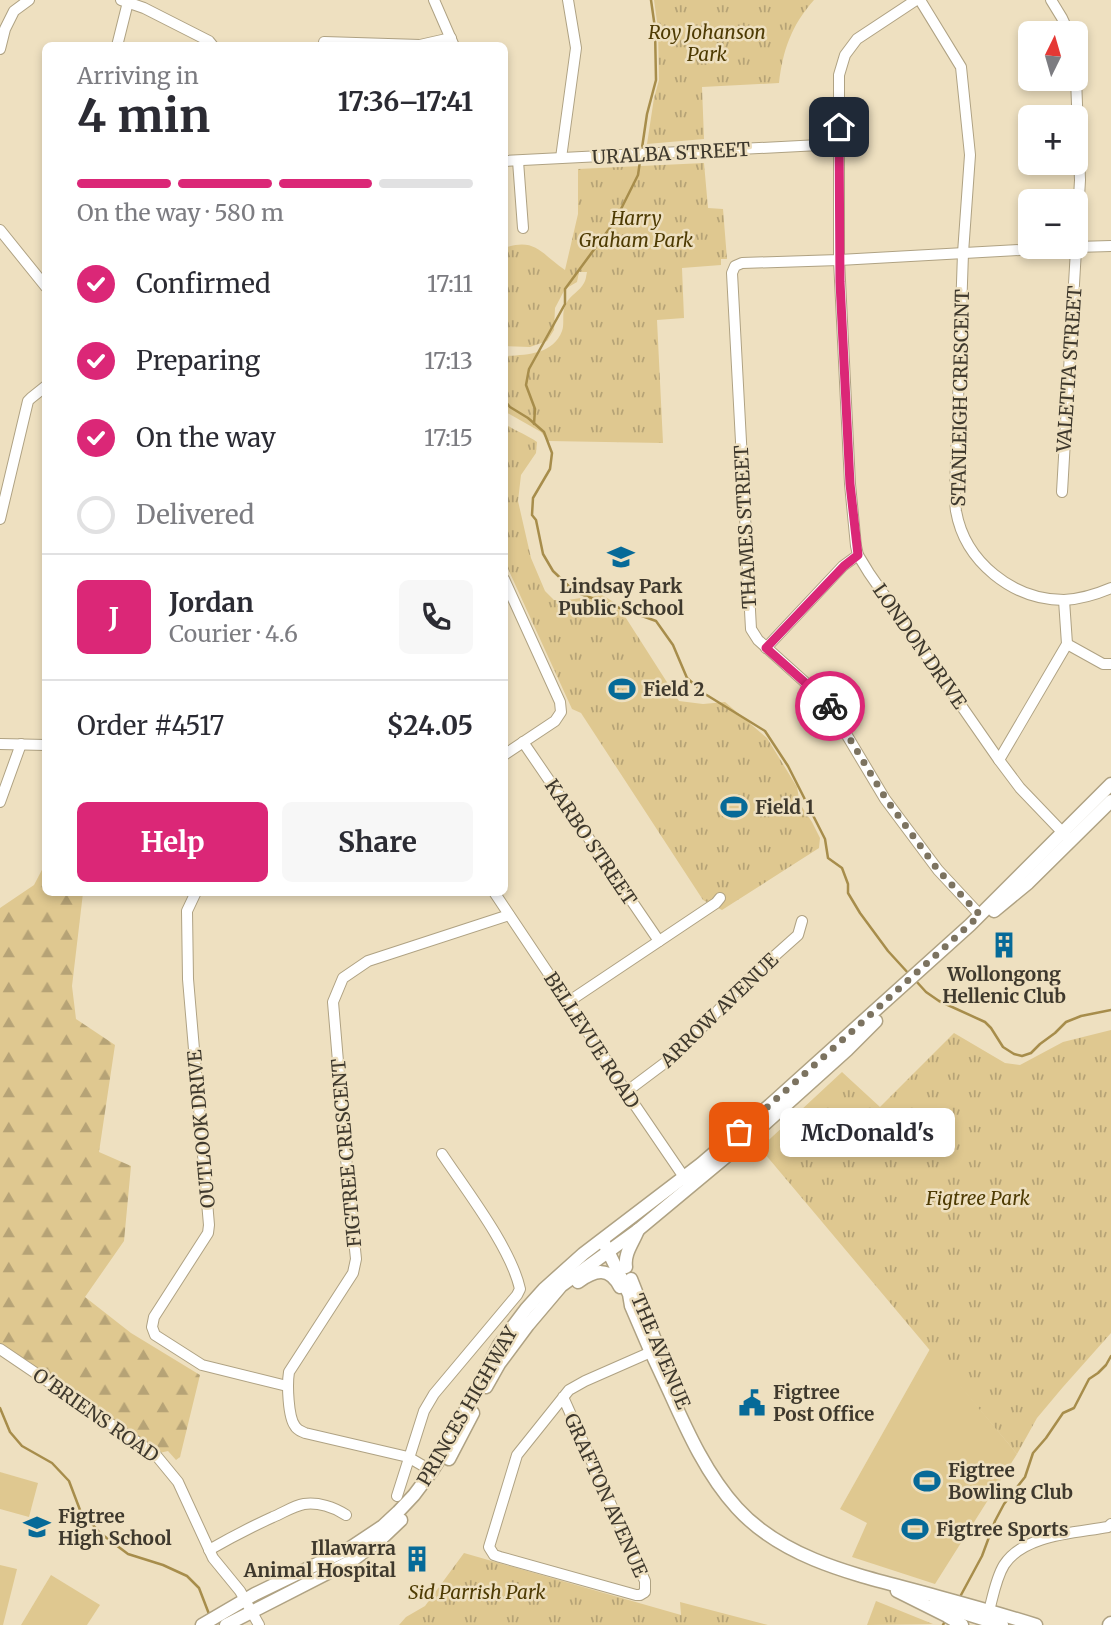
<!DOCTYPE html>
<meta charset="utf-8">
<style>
body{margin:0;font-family:Merriweather,serif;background:#f7f7f7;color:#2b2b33;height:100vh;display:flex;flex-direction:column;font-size:26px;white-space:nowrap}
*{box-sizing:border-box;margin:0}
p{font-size:23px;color:#7c7c81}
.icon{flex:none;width:38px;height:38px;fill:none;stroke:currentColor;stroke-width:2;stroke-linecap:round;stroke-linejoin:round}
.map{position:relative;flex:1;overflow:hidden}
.details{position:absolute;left:42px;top:42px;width:466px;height:854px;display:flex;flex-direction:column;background:#fff;border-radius:10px;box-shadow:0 4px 10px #0003}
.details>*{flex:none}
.needle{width:46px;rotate:5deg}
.buttons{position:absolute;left:1018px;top:21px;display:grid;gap:14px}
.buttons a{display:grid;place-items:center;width:70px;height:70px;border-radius:10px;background:#fff;box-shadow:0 4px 10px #0003;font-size:35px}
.pin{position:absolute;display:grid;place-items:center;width:60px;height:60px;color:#fff;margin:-30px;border-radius:14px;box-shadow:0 4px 10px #0006}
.courier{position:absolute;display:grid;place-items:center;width:70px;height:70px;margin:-35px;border:5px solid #db2777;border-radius:50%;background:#fff;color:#222;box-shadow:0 2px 9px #0007}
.bubble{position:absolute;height:49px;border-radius:10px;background:#fff;box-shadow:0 4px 10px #0003;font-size:23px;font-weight:700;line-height:49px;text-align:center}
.head em{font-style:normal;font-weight:700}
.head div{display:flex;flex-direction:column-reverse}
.head{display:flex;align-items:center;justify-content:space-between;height:119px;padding:0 35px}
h1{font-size:46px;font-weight:700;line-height:52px}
.bar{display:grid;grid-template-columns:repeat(4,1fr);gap:10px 7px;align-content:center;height:84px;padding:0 35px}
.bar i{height:9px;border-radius:5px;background:#e1e1e2}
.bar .active{background:#db2777}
.bar p{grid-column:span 4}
.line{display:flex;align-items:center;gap:18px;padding:0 35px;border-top:2px solid #e1e1e2}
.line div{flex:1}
.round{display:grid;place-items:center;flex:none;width:74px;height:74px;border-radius:10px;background:#f7f7f7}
ol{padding:0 35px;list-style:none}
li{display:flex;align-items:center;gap:21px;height:77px}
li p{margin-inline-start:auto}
li .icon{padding:7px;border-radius:50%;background:#db2777;color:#fff;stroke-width:4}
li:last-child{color:#7c7c81}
li i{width:38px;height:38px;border:4px solid #e1e1e2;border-radius:50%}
.cta{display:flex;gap:14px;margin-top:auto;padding:14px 35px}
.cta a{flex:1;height:80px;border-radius:10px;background:#db2777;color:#fff;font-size:28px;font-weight:700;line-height:80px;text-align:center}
.cta a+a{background:#f7f7f7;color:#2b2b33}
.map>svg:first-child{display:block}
.green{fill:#dfc890}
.forest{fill:url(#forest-firs)}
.park{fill:url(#park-tufts)}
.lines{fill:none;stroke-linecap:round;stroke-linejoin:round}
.stream{stroke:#a78d4b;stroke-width:2.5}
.minor-casing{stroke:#afa283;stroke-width:12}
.major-casing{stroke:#afa283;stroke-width:15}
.highway-casing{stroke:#afa283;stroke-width:17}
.minor{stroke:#fff;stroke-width:10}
.major{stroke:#fff;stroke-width:12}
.highway{stroke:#fff;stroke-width:14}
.done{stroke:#7c7360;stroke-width:7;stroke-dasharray:0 12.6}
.route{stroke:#db2777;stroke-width:9}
.labels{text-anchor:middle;stroke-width:5;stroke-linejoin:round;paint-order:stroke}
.park-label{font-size:19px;font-style:italic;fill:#4e3b03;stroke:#eee0c0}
.street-label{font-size:19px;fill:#3f392d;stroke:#eee0c0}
.poi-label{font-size:19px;font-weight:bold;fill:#3f392d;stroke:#eee0c0;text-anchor:start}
</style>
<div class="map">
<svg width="1111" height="1625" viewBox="0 0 1111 1625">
<defs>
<pattern id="forest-firs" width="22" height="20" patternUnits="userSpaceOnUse" patternTransform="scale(1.75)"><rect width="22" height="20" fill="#dfc890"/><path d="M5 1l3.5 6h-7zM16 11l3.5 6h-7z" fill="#b6a376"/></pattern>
<pattern id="park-tufts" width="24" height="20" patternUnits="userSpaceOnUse" patternTransform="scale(1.75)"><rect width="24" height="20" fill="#dfc890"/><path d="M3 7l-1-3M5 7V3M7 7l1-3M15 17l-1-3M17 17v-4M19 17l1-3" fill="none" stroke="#b6a376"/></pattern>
</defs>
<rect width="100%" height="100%" fill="#eee0c0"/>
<g class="green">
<polygon points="930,1349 1017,1454 935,1584 852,1557 867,1523 840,1509"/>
<polygon points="0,1472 38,1483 29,1517 0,1509"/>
<polygon points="0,1565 17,1569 3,1625 0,1625"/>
<polygon points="51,1575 100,1605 87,1625 21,1625"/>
</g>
<polygon class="forest" points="45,864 46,892 83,893 72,986 76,1019 115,1045 99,1152 131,1166 124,1241 85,1297 131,1333 200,1375 180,1457 176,1460 168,1451 155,1454 0,1349 0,908 34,885"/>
<g class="park">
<path d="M 654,0 L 814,0 C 791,26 783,50 779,83 L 702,87 L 704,139 L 647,144 L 654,98 L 659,80 L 658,29 Z"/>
<path d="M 704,163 L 708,208 L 723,209 L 727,259 L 721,259 L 721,265 L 682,268 L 684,318 L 657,320 L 663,443 L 548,441 L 541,432 L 504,411 L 504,356 C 525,355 553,355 562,331 C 565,323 561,312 566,304 C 570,295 580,291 584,283 C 586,280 586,276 587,272 L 579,272 L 577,282 L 565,289 L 555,308 L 554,330 L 547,341 L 530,347 L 504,346 L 504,248 C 536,237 541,254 565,270 L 578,214 L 578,169 Z"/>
<path d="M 504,423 C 515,431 526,434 537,442 L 536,453 L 521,475 L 518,501 L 531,558 L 545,591 L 554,600 L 567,600 L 602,595 L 617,604 L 679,701 L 703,704 L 725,702 L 767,738 L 797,787 L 800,804 L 812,822 L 820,838 L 819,848 L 722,910 L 703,900 L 581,713 L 572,709 L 504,560 Z"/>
<polygon points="1111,1030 1111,1333 1063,1387 1037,1418 1017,1454 760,1148 842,1072 880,1107 954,1033 1005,1063 1020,1065 1063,1042"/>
<polygon points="464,1553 681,1615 680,1602 768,1625 399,1625 406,1617 425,1606"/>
<polygon points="876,1601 933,1624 867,1625"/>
</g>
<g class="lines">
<g class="stream">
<polyline points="504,400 510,407 528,418 544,432 552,453 550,469 533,498 532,515 536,520 543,554 553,571 575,592 656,621 673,645 687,678 705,694 765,731 788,766 825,839 828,858 842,868 848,884 848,893 860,913 888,951 909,974"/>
<polyline points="534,424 535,409 526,385 529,369 565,304 565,289 615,221 638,175 647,114 656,80 655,28 651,0"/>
<polyline points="916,981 926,992 939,1001 985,1022 991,1028 1003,1047 1014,1054 1022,1056 1031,1053 1040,1044 1055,1033 1066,1022 1081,1016 1111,1010"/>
<polyline points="0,1408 10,1432 22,1446 52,1463 69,1481 80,1510 100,1533 128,1554 163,1565 187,1576 199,1588 209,1614"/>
<polyline points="961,1595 982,1556 995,1521 1004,1504 1025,1477 1033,1453 1046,1438 1063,1413 1074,1408 1089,1379 1098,1373 1106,1365 1111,1356"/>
<polyline points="943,1625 944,1623"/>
</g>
<g class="minor-casing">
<g id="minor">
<polyline points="121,0 144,8 209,41 213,46"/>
<polyline points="434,0 454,46"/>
<polyline points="916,0 857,39 845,55 839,75 839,260 850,484 856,546 858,555 869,573 999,760 1020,788 1067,837"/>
<path d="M 920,0 L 961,67 L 970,155 L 963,253 L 955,490 C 955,497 955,504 956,511 C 965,562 1013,600 1064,600 C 1080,599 1097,594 1111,588"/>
<polyline points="1051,0 1062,18 1069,33"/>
<polyline points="324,42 420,45 451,38"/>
<polyline points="117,46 128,2"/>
<polyline points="0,49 5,29 14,11 29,0"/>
<polyline points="561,158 576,48 568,0"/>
<polyline points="504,161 839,144"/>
<polyline points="518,161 523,228"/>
<polyline points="0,230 46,287"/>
<polyline points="1076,247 1111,246"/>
<polyline points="1062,492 1080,180 1076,79"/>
<polyline points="0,519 28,401 31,398 46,386"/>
<polyline points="504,579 560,702 561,712 555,721 504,755"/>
<polyline points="1067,644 1103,664 1111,664"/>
<polyline points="766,648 843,566 858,555"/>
<polyline points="523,742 659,941"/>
<polyline points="0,744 46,745"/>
<polyline points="999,760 1067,644 1064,600"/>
<polyline points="0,802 21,744"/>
<polyline points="196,892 187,911 188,979 209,1225 208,1233 154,1317 152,1327 155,1335 202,1365 287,1386"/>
<polyline points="494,892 603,1055 626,1092 688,1183"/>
<polyline points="980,915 938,870 885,799 827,702 758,640 751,629 732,273 735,266 742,263 839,260 1074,247"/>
<polyline points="568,1002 716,903 720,898"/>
<polyline points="626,1092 678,1053 742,985 798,935 802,921"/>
<polyline points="0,1349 155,1454 178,1482 213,1558 240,1591 259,1625"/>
<polyline points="563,1397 645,1581 645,1592 640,1595 636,1595 500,1557 494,1555 489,1547 517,1455 569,1390 585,1381 651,1352"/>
<path d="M 432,1471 L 408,1457 L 305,1433 C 301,1431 297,1430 295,1426 C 288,1417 287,1384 289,1372 L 353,1273 L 356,1259 L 348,1181 L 333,1002 L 343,978 L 368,961 L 509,915"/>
<path d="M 397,1496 L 424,1411 L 434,1394 L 517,1295 L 520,1289 C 511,1248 466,1190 442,1154"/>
<path d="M 209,1550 C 230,1538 251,1527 273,1517 C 283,1513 293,1506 304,1504 C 318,1502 334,1507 346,1515"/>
<path d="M 989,1611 C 993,1596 996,1578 1004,1565 C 1024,1534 1076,1533 1108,1527 L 1111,1524"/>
</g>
</g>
<g class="major-casing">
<g id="major">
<polyline points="994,911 1028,883 1111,801"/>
<path d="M 604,1243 L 629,1294 L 631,1306 C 643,1335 656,1364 670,1393 C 688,1433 707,1475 737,1508 C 788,1564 869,1577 939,1597 C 972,1606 1004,1615 1036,1625"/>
<path d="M 626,1267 C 624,1253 633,1243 638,1230"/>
<polyline points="631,1279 659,1350"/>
<path d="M 578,1282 C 595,1270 609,1266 620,1287"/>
<polyline points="486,1387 499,1364 528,1325 561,1286 638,1230 757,1131 847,1050 876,1021"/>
<polyline points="449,1459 473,1413"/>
<polyline points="897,1591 947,1616 962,1625"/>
<polyline points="935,1604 1002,1625"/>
<polyline points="202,1625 255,1594 350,1548 383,1526 398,1512 414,1495 432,1471 445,1450 499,1345 526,1309 544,1289 583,1254 701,1164 770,1105 970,925 1111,784"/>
<polyline points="226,1625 353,1560 379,1541 401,1520"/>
</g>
</g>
<g class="highway-casing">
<polyline id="highway" points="1110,1625 1111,1624"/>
</g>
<use href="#minor" class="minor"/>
<use href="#major" class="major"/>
<use href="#highway" class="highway"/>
</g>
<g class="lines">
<polyline class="done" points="739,1132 838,1044 980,915 938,870 886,799 830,706"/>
<polyline class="route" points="830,706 827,702 766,648 844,566 858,555 850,484 840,282 839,127"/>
</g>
<defs>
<g id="school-bare" transform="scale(2.1)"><path d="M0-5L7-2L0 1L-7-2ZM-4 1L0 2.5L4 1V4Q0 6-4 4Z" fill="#066a98" stroke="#eee0c0" stroke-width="2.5" paint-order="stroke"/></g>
<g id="stadium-bare" transform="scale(2.1)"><path d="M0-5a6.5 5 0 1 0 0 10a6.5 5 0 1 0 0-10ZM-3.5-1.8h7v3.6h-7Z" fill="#066a98" stroke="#eee0c0" stroke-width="2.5" paint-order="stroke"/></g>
<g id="building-bare" transform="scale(2.1)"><path d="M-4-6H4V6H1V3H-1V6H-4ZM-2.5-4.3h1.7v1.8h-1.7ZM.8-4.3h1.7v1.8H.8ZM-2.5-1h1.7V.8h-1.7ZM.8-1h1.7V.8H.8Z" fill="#066a98" stroke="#eee0c0" stroke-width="2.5" paint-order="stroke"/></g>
<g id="civic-bare" transform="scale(2.1)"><path d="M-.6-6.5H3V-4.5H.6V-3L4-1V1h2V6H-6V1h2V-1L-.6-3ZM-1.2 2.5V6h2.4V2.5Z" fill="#066a98" stroke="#eee0c0" stroke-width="2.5" paint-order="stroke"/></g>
</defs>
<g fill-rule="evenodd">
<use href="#school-bare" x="621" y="557"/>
<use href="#stadium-bare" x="622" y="689"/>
<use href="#stadium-bare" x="734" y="807"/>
<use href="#building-bare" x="1004" y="945"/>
<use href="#civic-bare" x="752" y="1403"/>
<use href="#stadium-bare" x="927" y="1481"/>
<use href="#school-bare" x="37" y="1527"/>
<use href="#stadium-bare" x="915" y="1529"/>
<use href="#building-bare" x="417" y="1559"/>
</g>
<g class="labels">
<g class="park-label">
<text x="707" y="39">Roy Johanson<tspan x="707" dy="22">Park</tspan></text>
<text x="636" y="225">Harry<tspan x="636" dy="22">Graham Park</tspan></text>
<text x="978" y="1205">Figtree Park</text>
<text x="477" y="1599">Sid Parrish Park</text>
</g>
<g class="street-label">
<text transform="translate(671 153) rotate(-3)" y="7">URALBA STREET</text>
<text transform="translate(1069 369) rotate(-86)" y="7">VALETTA STREET</text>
<text transform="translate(960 398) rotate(-89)" y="7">STANLEIGH CRESCENT</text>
<text transform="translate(745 527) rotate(-93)" y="7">THAMES STREET</text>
<text transform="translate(920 646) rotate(55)" y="7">LONDON DRIVE</text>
<text transform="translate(591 842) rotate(56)" y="7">KARBO STREET</text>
<text transform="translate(719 1010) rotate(-44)" y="7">ARROW AVENUE</text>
<text transform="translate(592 1040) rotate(57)" y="7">BELLEVUE ROAD</text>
<text transform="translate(201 1129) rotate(-95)" y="7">OUTLOOK DRIVE</text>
<text transform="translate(346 1153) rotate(-95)" y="7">FIGTREE CRESCENT</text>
<text transform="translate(661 1351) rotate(67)" y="7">THE AVENUE</text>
<text transform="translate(467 1406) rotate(-60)" y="7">PRINCES HIGHWAY</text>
<text transform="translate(96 1415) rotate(35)" y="7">O'BRIENS ROAD</text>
<text transform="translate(606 1495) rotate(66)" y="7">GRAFTON AVENUE</text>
</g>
<g class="poi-label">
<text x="621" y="593" text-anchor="middle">Lindsay Park<tspan x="621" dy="22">Public School</tspan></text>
<text x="643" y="696">Field 2</text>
<text x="755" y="814">Field 1</text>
<text x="1004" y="981" text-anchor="middle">Wollongong<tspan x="1004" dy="22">Hellenic Club</tspan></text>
<text x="773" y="1399">Figtree<tspan x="773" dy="22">Post Office</tspan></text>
<text x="948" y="1477">Figtree<tspan x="948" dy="22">Bowling Club</tspan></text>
<text x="58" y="1523">Figtree<tspan x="58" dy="22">High School</tspan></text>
<text x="936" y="1536">Figtree Sports</text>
<text x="396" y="1555" text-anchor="end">Illawarra<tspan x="396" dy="22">Animal Hospital</tspan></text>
</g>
</g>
</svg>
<div class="buttons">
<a><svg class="needle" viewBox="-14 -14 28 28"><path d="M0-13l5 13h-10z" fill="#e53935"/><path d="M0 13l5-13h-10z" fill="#7c7c81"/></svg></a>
<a>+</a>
<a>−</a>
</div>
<div class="pin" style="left:739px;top:1132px;background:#ea580c"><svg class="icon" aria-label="bag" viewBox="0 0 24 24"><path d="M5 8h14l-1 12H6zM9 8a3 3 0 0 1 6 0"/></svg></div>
<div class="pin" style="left:839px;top:127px;background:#1f2937"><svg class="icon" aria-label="home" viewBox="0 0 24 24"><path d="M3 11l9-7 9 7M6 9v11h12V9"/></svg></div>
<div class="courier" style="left:830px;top:706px"><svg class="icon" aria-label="bike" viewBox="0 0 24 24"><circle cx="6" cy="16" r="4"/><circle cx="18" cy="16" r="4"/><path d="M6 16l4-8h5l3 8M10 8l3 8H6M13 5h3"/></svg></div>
<div class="bubble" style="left:780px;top:1108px;width:175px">McDonald's</div>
<section class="details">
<div class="head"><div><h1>4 min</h1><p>Arriving in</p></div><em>17:36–17:41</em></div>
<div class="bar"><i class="active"></i><i class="active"></i><i class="active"></i><i></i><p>On the way · 580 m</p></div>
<ol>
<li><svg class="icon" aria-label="check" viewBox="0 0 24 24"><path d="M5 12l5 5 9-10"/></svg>Confirmed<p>17:11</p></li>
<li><svg class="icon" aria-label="check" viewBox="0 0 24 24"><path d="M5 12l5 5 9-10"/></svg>Preparing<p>17:13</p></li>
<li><svg class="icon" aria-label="check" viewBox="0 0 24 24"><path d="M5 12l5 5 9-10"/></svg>On the way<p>17:15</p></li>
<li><i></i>Delivered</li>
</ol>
<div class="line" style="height:126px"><b class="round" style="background:#db2777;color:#fff">J</b><div><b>Jordan</b><p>Courier · 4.6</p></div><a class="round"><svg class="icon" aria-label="phone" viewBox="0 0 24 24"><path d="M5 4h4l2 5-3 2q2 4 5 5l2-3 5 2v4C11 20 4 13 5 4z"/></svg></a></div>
<div class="line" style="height:91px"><div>Order #4517</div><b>$24.05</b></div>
<div class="cta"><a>Help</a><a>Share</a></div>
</section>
</div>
